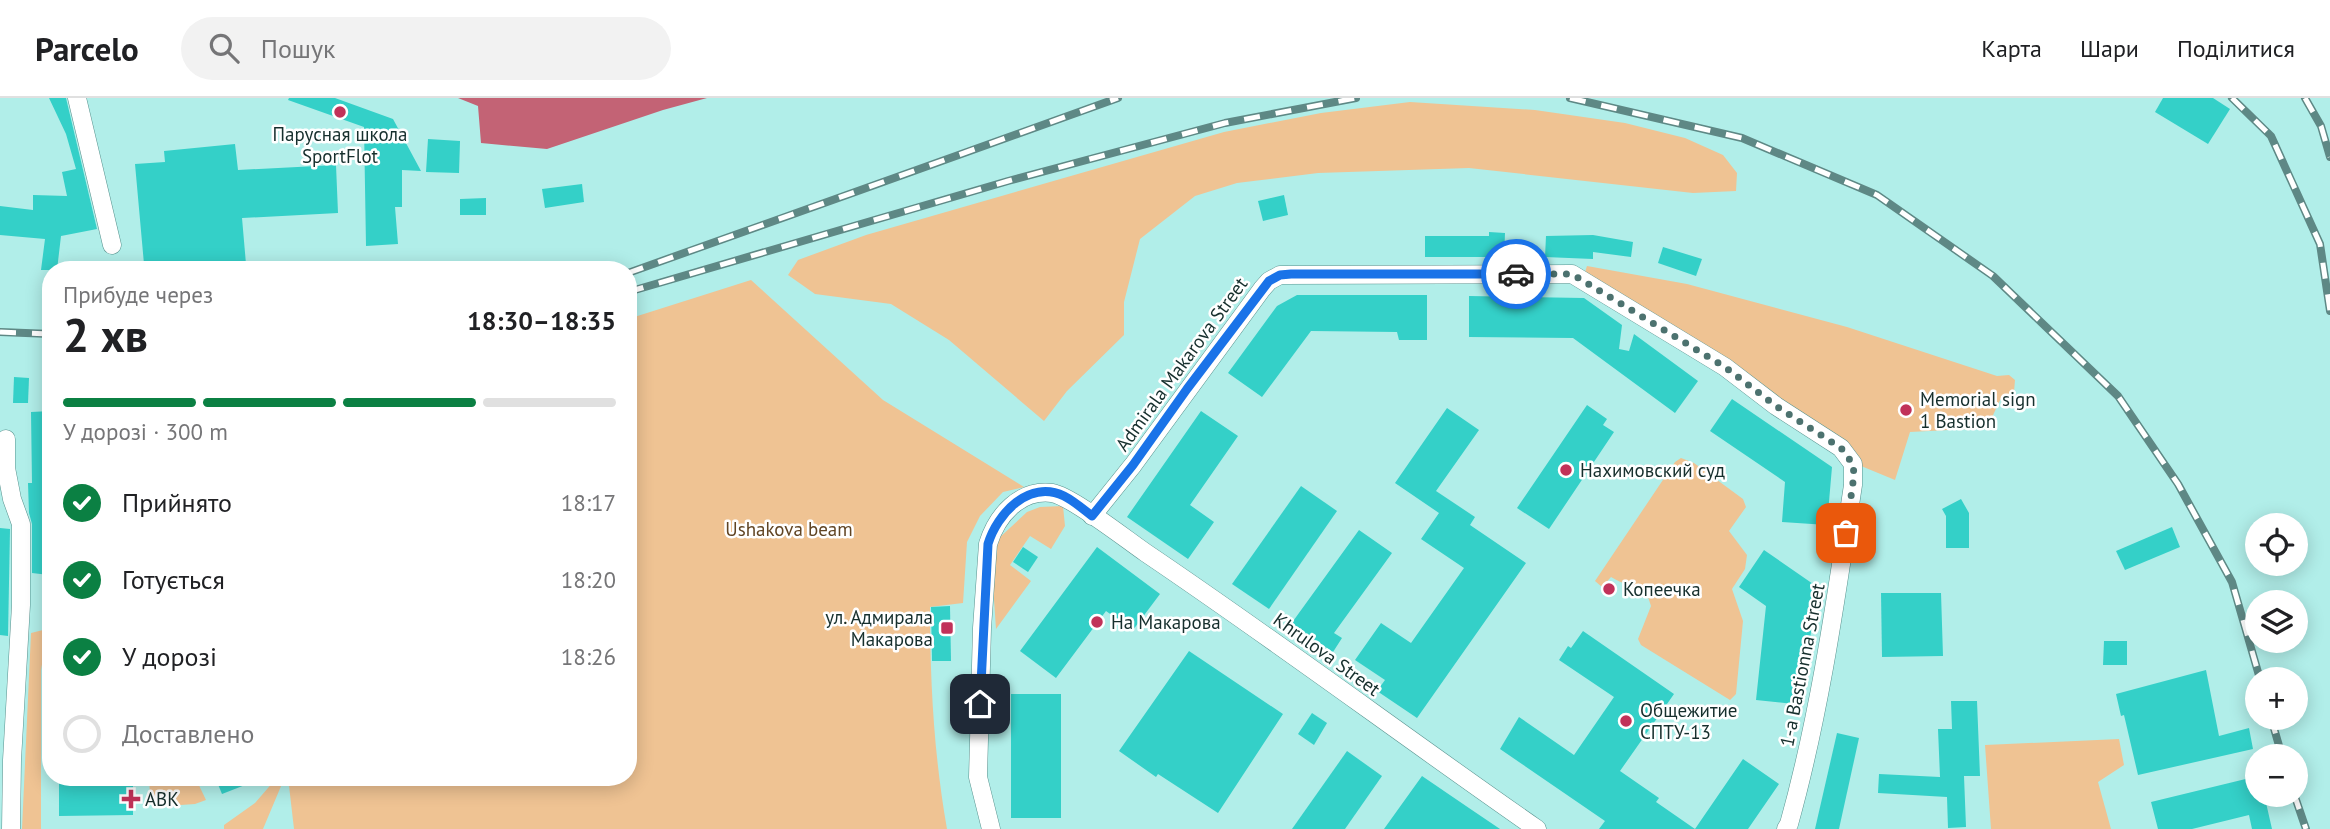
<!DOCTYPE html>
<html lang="uk">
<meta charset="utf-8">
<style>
body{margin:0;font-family:"PT Sans",sans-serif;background:#f2f2f2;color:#202124;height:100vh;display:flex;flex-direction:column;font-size:26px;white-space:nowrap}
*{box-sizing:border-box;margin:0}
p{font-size:23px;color:#757577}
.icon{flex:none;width:38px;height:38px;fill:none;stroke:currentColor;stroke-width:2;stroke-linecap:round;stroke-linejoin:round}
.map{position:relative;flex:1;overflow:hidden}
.sheet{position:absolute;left:42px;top:163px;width:595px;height:525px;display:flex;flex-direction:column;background:#fff;border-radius:28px;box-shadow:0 4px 18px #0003}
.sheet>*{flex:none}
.tools{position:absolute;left:2245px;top:415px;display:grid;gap:14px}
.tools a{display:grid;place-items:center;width:63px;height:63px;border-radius:50%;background:#fff;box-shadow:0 4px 18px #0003;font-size:35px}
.pin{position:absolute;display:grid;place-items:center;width:60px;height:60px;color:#fff;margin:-30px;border-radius:14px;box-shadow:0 4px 10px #0006}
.courier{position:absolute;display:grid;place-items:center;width:70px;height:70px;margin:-35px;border:5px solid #1a73e8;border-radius:50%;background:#fff;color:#222;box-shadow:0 2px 9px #0007}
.headline em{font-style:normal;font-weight:700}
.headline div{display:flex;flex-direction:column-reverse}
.headline{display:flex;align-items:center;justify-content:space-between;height:119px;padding:0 21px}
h1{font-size:46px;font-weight:700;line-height:52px}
.bar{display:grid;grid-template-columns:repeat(4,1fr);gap:10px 7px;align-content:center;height:84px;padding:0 21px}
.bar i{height:9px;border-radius:5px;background:#e0e0e0}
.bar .selected{background:#0b8043}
.bar p{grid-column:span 4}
ol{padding:0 21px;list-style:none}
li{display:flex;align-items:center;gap:21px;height:77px}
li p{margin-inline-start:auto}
li .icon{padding:7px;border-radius:50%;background:#0b8043;color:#fff;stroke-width:4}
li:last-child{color:#757577}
li i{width:38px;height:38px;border:4px solid #e0e0e0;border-radius:50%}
header{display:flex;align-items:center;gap:42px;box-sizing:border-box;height:98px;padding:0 35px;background:#fff;border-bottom:2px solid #e0e0e0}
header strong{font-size:33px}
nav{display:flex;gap:38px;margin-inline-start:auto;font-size:24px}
.search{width:490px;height:63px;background:#f2f2f2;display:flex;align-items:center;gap:18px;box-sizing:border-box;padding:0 24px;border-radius:38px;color:#757577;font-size:26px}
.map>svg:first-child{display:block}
.green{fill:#efc393}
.water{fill:#c36375}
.building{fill:#34d0c8}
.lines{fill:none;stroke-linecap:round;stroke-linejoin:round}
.minor-casing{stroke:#57918d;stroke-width:19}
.minor{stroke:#fff;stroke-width:18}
.rail-casing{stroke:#5e8885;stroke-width:8}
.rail{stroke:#fff;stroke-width:5;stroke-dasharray:16;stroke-linecap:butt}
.done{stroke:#4c726f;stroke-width:7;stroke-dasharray:0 12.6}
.route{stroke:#1a73e8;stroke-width:9}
.poi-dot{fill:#c13259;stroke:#fff;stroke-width:2.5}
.labels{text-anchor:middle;stroke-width:5;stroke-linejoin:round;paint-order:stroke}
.poi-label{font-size:19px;fill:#162f2d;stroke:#fff;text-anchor:start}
.street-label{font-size:19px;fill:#162f2d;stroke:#fff}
.park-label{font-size:19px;fill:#604423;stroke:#fff}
</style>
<header>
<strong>Parcelo</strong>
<div class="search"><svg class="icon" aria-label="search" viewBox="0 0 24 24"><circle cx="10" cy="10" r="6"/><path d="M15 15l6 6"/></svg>Пошук</div>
<nav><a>Карта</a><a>Шари</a><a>Поділитися</a></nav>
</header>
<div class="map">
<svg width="2330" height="731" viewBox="0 0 2330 731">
<rect width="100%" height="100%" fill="#b1eee9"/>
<g class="green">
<polygon points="1410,4 1535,12 1625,25 1685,40 1723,57 1737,75 1736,93 1693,95 1469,70 1318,75 1237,85 1195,98 1140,141 1124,204 1124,237 1067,293 1044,323 949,242 891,206 815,196 788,177 798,162 866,137 1224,34 1321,15"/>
<polygon points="1587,168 1687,186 1847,229 1997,278 2009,277 2015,282 2014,294 2002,298 1987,330 1910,334 1895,382 1849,363 1583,180"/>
<path d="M 751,182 L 883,302 L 1024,389 L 1003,394 L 980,418 L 967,444 L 963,505 L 930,509 C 930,583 934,658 947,731 L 294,731 L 288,679 L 628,679 L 628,221 Z"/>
<path d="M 1681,360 L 1694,365 L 1743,401 L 1746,409 L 1729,433 L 1747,457 L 1745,471 L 1732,491 L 1743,523 L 1736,596 L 1730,602 L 1641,547 L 1638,541 L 1651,508 L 1647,496 C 1635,489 1623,486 1611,479 L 1602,489 L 1595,483 L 1675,364 Z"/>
<polygon points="1063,408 1065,428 1051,451 1030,438 1010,467 1031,483 996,531 991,458 998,441 1027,414 1040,409"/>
<polygon points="51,530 51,549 44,555 41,572 41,731 22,731 31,535"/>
<polygon points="2119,641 2124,667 2098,684 2111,731 1991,731 1985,647"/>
<polygon points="149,679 195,679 206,702 195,706 153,709 150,698"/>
<polygon points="284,681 263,731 224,731 224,727 255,705 274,683"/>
</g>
<polygon class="water" points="458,0 707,0 663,12 547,51 481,45 478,8"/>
<g class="building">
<polygon points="49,0 66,0 97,131 61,138 57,172 41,172 45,141 0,137 0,108 33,112 33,97 67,98 62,74 76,71 66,36"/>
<polygon points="289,0 335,0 393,21 421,73 402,72 402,109 395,109 398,146 366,148 364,29 288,2"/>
<polygon points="2163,0 2213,0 2230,11 2208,46 2155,14"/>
<polygon points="428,41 460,43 459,75 426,74"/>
<polygon points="235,46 238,72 336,67 338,115 242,120 246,166 182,172 176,172 175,163 144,166 135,66 165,64 164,53"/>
<polygon points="582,86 584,104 545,110 542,91"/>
<polygon points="1284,97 1288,117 1263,123 1258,103"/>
<polygon points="486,100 486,117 460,117 460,101"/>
<polygon points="1489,134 1505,135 1504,162 1488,161 1488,159 1425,159 1425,138 1489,138"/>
<polygon points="1593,137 1633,144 1631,159 1593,154 1593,161 1545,159 1546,138"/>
<polygon points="1663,149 1702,161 1696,178 1658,165"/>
<polygon points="1297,197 1427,197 1427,242 1399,242 1397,234 1311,233 1262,299 1228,275 1277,208"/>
<polygon points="1469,198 1584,200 1622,227 1619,251 1629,253 1634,236 1698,283 1675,315 1573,240 1469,239"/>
<polygon points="14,279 29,280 28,305 13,305"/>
<polygon points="1732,301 1832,369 1827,427 1782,424 1785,384 1710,333"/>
<polygon points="1587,307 1607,321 1603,327 1614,334 1549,431 1517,410"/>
<polygon points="1447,310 1479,332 1436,393 1475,419 1470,427 1526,465 1417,620 1377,593 1385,582 1355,562 1381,525 1411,545 1464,470 1421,441 1439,415 1395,385"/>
<polygon points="51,313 51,453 49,477 32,475 32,426 29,415 28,385 32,385 31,314"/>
<polygon points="1201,313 1238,338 1190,407 1214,424 1188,461 1127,419"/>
<polygon points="1301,388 1337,413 1269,511 1232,486"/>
<polygon points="1961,401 1969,415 1969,450 1946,450 1946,418 1942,411"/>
<polygon points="2172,429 2180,449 2125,472 2116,453"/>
<polygon points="0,430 10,431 8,538 0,537"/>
<polygon points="1359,432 1392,455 1334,535 1342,540 1333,554 1291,526"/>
<polygon points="1023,449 1038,459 1028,474 1013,464"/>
<polygon points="1097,449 1160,496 1133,532 1106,513 1056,580 1020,553"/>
<polygon points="1764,452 1816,488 1803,607 1756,602 1766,508 1739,489"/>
<polygon points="1881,495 1941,495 1943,558 1882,559"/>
<polygon points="950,508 951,563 932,563 931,509"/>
<polygon points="1583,533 1674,596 1620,673 1659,700 1656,704 1695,731 1743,661 1779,686 1748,731 1599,731 1605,723 1500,651 1519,619 1574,657 1614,599 1559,562 1568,548 1571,550"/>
<polygon points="2104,543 2127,543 2127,567 2103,567"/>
<polygon points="1189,553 1283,616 1218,715 1158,676 1156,679 1119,653"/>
<polygon points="2206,572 2219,638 2249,630 2253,651 2138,677 2124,617 2121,618 2116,596"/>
<rect x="1011" y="596" width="50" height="124"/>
<polygon points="1951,603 1977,603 1980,678 1964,678 1966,729 1948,730 1947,699 1878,695 1879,676 1940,679 1938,631 1952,631"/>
<polygon points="1312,615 1327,625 1314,647 1298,636"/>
<polygon points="1837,635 1859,640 1839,731 1815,731"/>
<polygon points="1347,653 1382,678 1345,731 1292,731"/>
<polygon points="1422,678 1466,708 1500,731 1384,731"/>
<polygon points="2258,678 2258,696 2264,696 2272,731 2252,731 2249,717 2192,731 2158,731 2151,704"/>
<polygon points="59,679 133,679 133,717 59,718"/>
<polygon points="215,679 263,679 263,680 222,696"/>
</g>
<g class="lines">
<g class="minor-casing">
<g id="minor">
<polyline points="77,0 112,147"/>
<polyline points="6,341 6,370 12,401 21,426 21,507 12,662 11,731"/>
<path d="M 1092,418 L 1133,367 L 1262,191 L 1269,183 L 1280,177 L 1572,176 L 1725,269 L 1776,308 L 1841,350 L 1853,366 L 1853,387 C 1836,500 1820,615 1789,726 L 1786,731"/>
<path d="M 991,731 L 978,679 L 982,530 L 988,446 C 997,417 1020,391 1052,395 C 1071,398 1127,442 1146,455 C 1278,544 1406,640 1537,731"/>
</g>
</g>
<use href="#minor" class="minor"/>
<g class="rail-casing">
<g id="rail">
<polyline points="1570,0 1742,40 1877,97 1993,178 2118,298 2178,386 2232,484 2260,581"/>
<polyline points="2232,0 2271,38 2320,146 2330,213"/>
<polyline points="2305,0 2321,28 2330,59"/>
<polyline points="628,175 1118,0"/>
<polyline points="628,194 1008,83 1225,25 1356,0"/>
<polyline points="0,234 51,236"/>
<polyline points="2271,620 2282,658"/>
<polyline points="2294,696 2306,731"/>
</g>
</g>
<use href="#rail" class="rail"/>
</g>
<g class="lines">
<polyline class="done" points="1516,176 1572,176 1725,269 1776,308 1841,350 1853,366 1854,377 1846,435"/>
<path class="route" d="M 980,606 L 988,446 C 997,416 1029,381 1064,398 C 1074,403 1083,411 1092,418 L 1133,367 L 1187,291 L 1269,183 L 1280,177 L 1291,176 L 1516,176"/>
</g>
<g class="poi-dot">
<circle cx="340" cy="14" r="7"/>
<circle cx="1906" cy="312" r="7"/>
<circle cx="1566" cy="372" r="7"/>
<circle cx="1609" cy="491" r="7"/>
<circle cx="1097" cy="524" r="7"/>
<rect x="940" y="523" width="14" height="14" rx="3.5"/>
<circle cx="1626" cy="623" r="7"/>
<path d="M127.5 690.5h7v7h7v7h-7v7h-7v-7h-7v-7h7z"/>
</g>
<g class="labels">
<g class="poi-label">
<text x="340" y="43" text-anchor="middle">Парусная школа<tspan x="340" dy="22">SportFlot</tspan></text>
<text x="1920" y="308">Memorial sign<tspan x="1920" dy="22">1 Bastion</tspan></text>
<text x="1580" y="379">Нахимовский суд</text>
<text x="1623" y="498">Копеечка</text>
<text x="933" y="526" text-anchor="end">ул. Адмирала<tspan x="933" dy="22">Макарова</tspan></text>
<text x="1111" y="531">На Макарова</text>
<text x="1640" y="619">Общежитие<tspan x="1640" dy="22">СПТУ-13</tspan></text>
<text x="145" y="708">АВК</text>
</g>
<g class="street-label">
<text transform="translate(1181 266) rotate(-54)" y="7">Admirala Makarova Street</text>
<text transform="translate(1327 556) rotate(36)" y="7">Khrulova Street</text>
<text transform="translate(1802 567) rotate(-79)" y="7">1-a Bastionna Street</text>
</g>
<g class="park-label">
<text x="789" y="438">Ushakova beam</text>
</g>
</g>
</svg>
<div class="tools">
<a><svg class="icon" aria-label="locate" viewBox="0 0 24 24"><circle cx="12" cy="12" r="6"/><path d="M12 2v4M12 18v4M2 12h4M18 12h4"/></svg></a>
<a><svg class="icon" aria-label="layers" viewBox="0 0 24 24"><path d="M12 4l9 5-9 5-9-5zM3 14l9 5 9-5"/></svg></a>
<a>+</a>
<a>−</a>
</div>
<div class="pin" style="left:1846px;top:435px;background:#ea580c"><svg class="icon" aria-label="bag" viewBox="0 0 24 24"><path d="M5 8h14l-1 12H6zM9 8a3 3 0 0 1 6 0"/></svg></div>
<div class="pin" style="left:980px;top:606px;background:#1f2937"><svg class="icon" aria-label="home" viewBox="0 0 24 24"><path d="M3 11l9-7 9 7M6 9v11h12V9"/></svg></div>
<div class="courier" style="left:1516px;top:176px"><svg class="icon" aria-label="car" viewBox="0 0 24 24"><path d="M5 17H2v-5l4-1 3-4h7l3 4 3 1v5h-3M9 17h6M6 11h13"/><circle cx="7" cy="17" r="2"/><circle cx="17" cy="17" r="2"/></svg></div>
<section class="sheet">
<div class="headline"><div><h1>2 хв</h1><p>Прибуде через</p></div><em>18:30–18:35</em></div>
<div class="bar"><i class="selected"></i><i class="selected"></i><i class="selected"></i><i></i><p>У дорозі · 300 m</p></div>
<ol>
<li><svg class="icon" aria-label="check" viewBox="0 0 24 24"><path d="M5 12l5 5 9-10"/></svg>Прийнято<p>18:17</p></li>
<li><svg class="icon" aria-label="check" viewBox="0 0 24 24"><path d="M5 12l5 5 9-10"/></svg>Готується<p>18:20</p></li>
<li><svg class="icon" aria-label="check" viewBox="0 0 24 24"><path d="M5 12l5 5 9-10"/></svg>У дорозі<p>18:26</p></li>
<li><i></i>Доставлено</li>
</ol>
</section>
</div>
